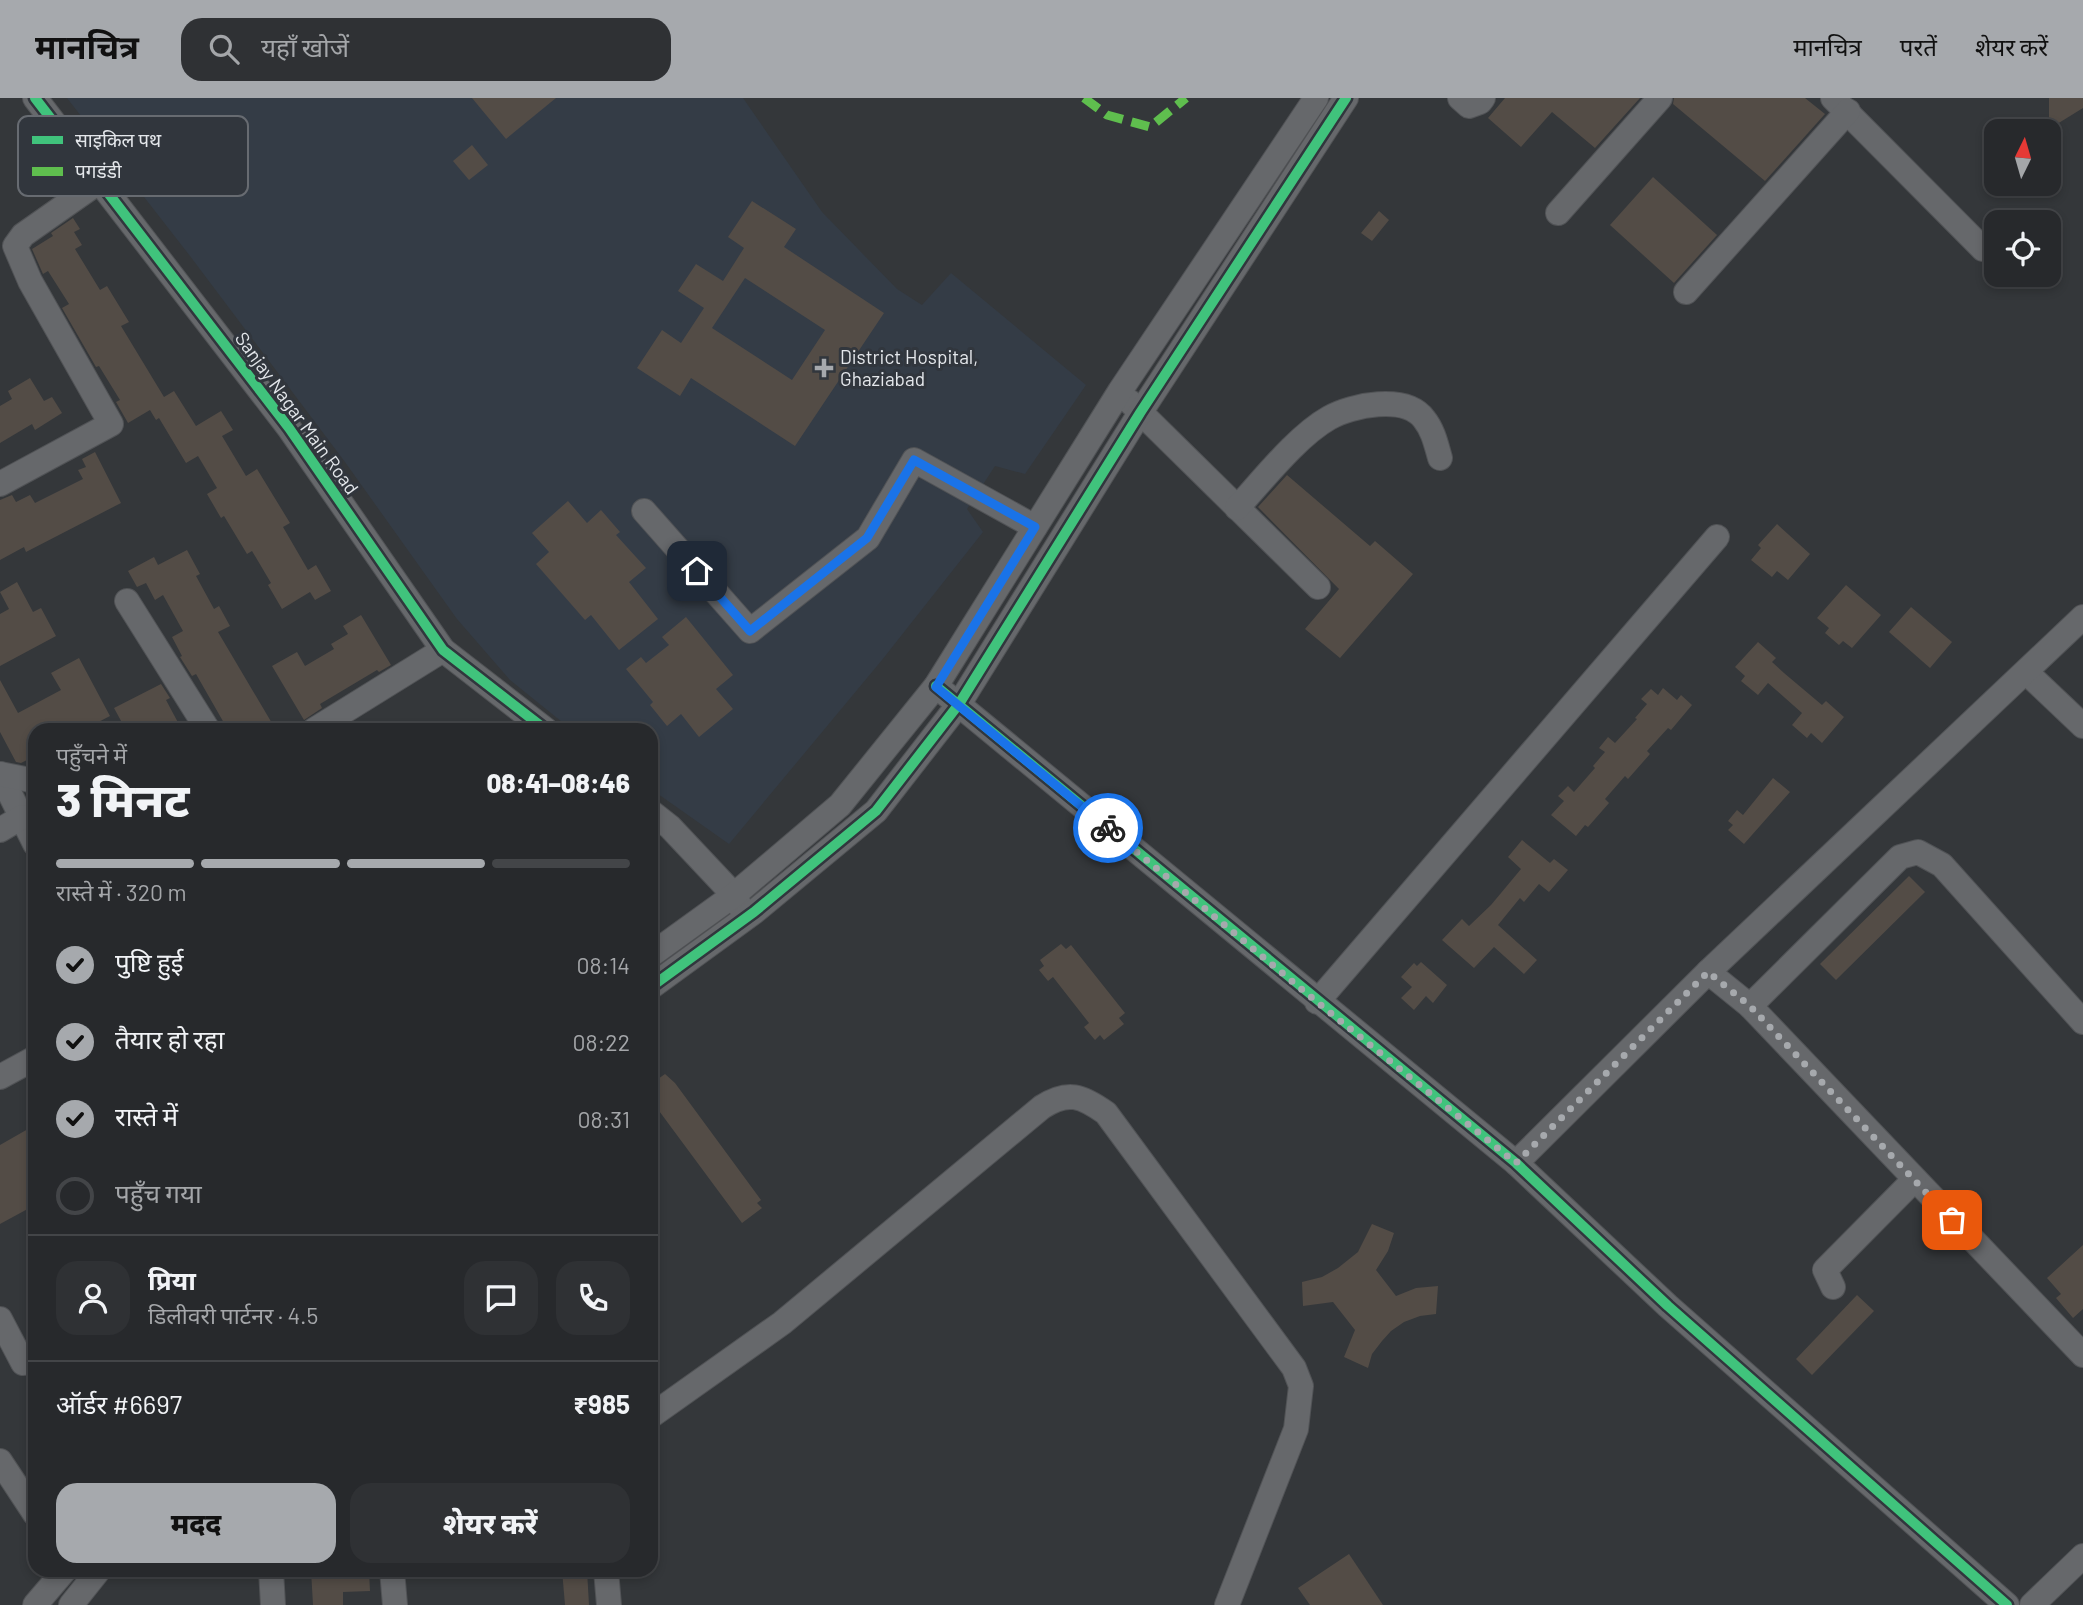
<!DOCTYPE html>
<html lang="hi">
<meta charset="utf-8">
<style>
body{margin:0;font-family:Barlow,"Noto Sans Devanagari",sans-serif;background:#2f3134;color:#f1f3f6;height:100vh;display:flex;flex-direction:column;font-size:26px;white-space:nowrap}
*{box-sizing:border-box;margin:0}
p{font-size:23px;color:#a4a6a9}
.icon{flex:none;width:38px;height:38px;fill:none;stroke:currentColor;stroke-width:2;stroke-linecap:round;stroke-linejoin:round}
.map{position:relative;flex:1;overflow:hidden}
.side{position:absolute;left:28px;top:625px;width:630px;height:854px;display:flex;flex-direction:column;background:#27292c;border-radius:21px;box-shadow:0 4px 10px #0003,0 0 0 2px #434548}
.side>*{flex:none}
.needle{width:46px;rotate:5deg}
.tools{position:absolute;left:1984px;top:21px;display:grid;gap:14px}
.tools a{display:grid;place-items:center;width:77px;height:77px;border-radius:14px;background:#27292c;box-shadow:0 4px 10px #0003,0 0 0 2px #434548;font-size:35px}
.pin{position:absolute;display:grid;place-items:center;width:60px;height:60px;color:#fff;margin:-30px;border-radius:14px;box-shadow:0 4px 10px #0006}
.courier{position:absolute;display:grid;place-items:center;width:70px;height:70px;margin:-35px;border:5px solid #1a73e8;border-radius:50%;background:#fff;color:#222;box-shadow:0 2px 9px #0007}
.head em{font-style:normal;font-weight:800}
.head div{display:flex;flex-direction:column-reverse}
.head{display:flex;align-items:center;justify-content:space-between;height:119px;padding:0 28px}
h1{font-size:46px;font-weight:800;line-height:52px}
.bar{display:grid;grid-template-columns:repeat(4,1fr);gap:10px 7px;align-content:center;height:84px;padding:0 28px}
.bar i{height:9px;border-radius:5px;background:#434548}
.bar .active{background:#a6a9ad}
.bar p{grid-column:span 4}
.line{display:flex;align-items:center;gap:18px;padding:0 28px;border-top:2px solid #434548}
.line div{flex:1}
.round{display:grid;place-items:center;flex:none;width:74px;height:74px;border-radius:21px;background:#2f3134}
ol{padding:0 28px;list-style:none}
li{display:flex;align-items:center;gap:21px;height:77px}
li p{margin-inline-start:auto}
li .icon{padding:7px;border-radius:50%;background:#a6a9ad;color:#111;stroke-width:4}
li:last-child{color:#a4a6a9}
li i{width:38px;height:38px;border:4px solid #434548;border-radius:50%}
.cta{display:flex;gap:14px;margin-top:auto;padding:14px 28px}
.cta a{flex:1;height:80px;border-radius:21px;background:#a6a9ad;color:#111;font-size:28px;font-weight:800;line-height:80px;text-align:center}
.cta a+a{background:#2f3134;color:#f1f3f6}
header{display:flex;align-items:center;gap:42px;box-sizing:border-box;height:98px;padding:0 35px;background:#a6a9ad;color:#111}
header strong{font-size:33px}
nav{display:flex;gap:38px;margin-inline-start:auto;font-size:24px}
.search{width:490px;height:63px;background:#2f3134;display:flex;align-items:center;gap:18px;box-sizing:border-box;padding:0 24px;border-radius:21px;color:#a4a6a9;font-size:26px}
.map>svg:first-child{display:block}
.built{fill:#343c46}
.building{fill:#534c46;fill-rule:evenodd}
.lines{fill:none;stroke-linecap:round;stroke-linejoin:round}
.minor-casing{stroke:#515356;stroke-width:26}
.minor{stroke:#66686b;stroke-width:24}
.quiet{stroke:#5fbe4e;stroke-width:9;stroke-dasharray:18 9;stroke-linecap:butt}
.cycleway-casing{stroke:#31363d;stroke-width:15}
.cycleway{stroke:#40c37c;stroke-width:10}
.done{stroke:#a6a9ad;stroke-width:7;stroke-dasharray:0 12.6}
.route{stroke:#1a73e8;stroke-width:9}
.poi-dot{fill:#a6a9ad;stroke:#31363d;stroke-width:2.5}
.labels{text-anchor:middle;stroke-width:6;stroke-linejoin:round;paint-order:stroke}
.poi-label{font-size:19px;fill:#e4e7eb;stroke:#31363d;text-anchor:start}
.street-label{font-size:19px;fill:#e4e7eb;stroke:#31363d}
.key{fill:#31363d;stroke:#676b71;stroke-width:2}
.key-label{font-size:19px;fill:#e4e7eb}
</style>
<header>
<strong>मानचित्र</strong>
<div class="search"><svg class="icon" aria-label="search" viewBox="0 0 24 24"><circle cx="10" cy="10" r="6"/><path d="M15 15l6 6"/></svg>यहाँ खोजें</div>
<nav><a>मानचित्र</a><a>परतें</a><a>शेयर करें</a></nav>
</header>
<div class="map">
<svg width="2083" height="1507" viewBox="0 0 2083 1507">
<rect width="100%" height="100%" fill="#34373a"/>
<polygon class="built" points="67,0 743,0 822,114 897,191 922,207 951,175 1086,287 1025,376 995,368 967,411 983,434 882,562 729,746 651,691 651,632 572,632 510,582 457,521 345,364 190,158"/>
<g class="building">
<polygon points="472,0 556,0 506,41"/>
<polygon points="1505,0 1640,0 1595,50 1552,14 1521,49 1488,20"/>
<polygon points="1674,0 1805,0 1825,16 1765,83 1673,6"/>
<polygon points="2049,0 2083,0 2083,10 2049,31"/>
<polygon points="472,47 488,67 469,82 453,63"/>
<polygon points="1653,79 1717,137 1674,185 1610,127"/>
<path d="M 752,103 L 796,131 L 784,149 L 884,215 L 795,348 L 691,280 L 680,298 L 637,270 L 662,232 L 681,245 L 704,210 L 678,193 L 696,166 L 723,183 L 744,150 L 728,139 ZM 745,180 L 825,232 L 792,282 L 712,230 Z"/>
<polygon points="1379,113 1389,122 1372,143 1361,135"/>
<polygon points="73,120 80,131 74,134 82,147 75,151 100,192 107,188 129,224 121,228 164,299 174,293 196,328 221,313 233,332 222,338 246,378 257,371 290,425 283,429 308,472 316,467 331,493 315,502 310,494 282,511 268,487 271,485 252,453 247,456 224,418 221,420 207,396 217,390 198,358 186,365 159,320 156,322 150,312 128,325 116,304 120,302 99,268 96,269 62,210 69,206 48,173 43,176 32,151 53,138 51,135"/>
<polygon points="30,280 44,303 52,299 62,315 35,332 32,326 0,345 0,308 12,301 8,293"/>
<polygon points="95,354 121,405 26,454 24,449 0,462 0,402 12,397 16,404 30,397 35,405 83,381 78,372 86,369 82,361"/>
<polygon points="1287,377 1370,448 1375,443 1413,476 1340,560 1305,531 1339,491 1258,409"/>
<polygon points="568,403 587,425 601,412 620,434 616,437 646,470 629,484 658,521 619,552 591,517 585,522 536,466 549,454 532,435"/>
<polygon points="1777,426 1810,456 1788,482 1777,473 1772,479 1751,462 1761,450 1758,447"/>
<polygon points="187,452 200,476 196,478 214,511 219,508 230,528 218,534 276,632 228,632 196,576 192,578 180,559 182,558 172,539 183,533 163,497 155,502 146,485 137,489 128,473 154,459 158,467"/>
<polygon points="17,484 33,514 41,510 56,538 0,568 0,516 9,511 0,494"/>
<polygon points="1846,487 1881,517 1852,550 1843,543 1839,547 1825,535 1829,530 1817,520"/>
<polygon points="1911,509 1952,544 1930,570 1889,534"/>
<polygon points="361,517 391,567 379,574 377,572 320,606 322,610 304,622 272,568 297,554 305,568 334,551 331,546 348,536 343,528"/>
<polygon points="686,519 733,577 716,591 733,611 699,639 681,616 667,628 650,607 653,604 626,571 641,559 646,565 669,547 662,539"/>
<polygon points="1758,544 1776,560 1772,564 1784,575 1822,607 1826,603 1844,619 1822,645 1811,635 1807,640 1792,627 1802,615 1768,585 1758,597 1741,583 1745,578 1735,569"/>
<polygon points="79,560 110,618 83,632 35,632 35,658 21,665 16,664 0,634 0,582 18,615 61,592 51,575"/>
<polygon points="161,586 170,600 166,602 182,632 126,632 114,610"/>
<polygon points="1663,590 1677,602 1681,597 1692,607 1671,632 1668,630 1647,653 1650,656 1628,681 1625,678 1605,701 1609,705 1588,729 1585,727 1576,738 1551,717 1564,703 1558,698 1568,688 1574,694 1595,670 1593,668 1605,654 1599,650 1608,639 1615,645 1637,621 1635,620 1647,606 1641,601 1651,591 1658,597"/>
<polygon points="1773,680 1790,694 1744,746 1728,732 1733,727 1728,723 1737,712 1743,717"/>
<polygon points="1522,742 1550,765 1554,761 1568,772 1549,794 1539,786 1524,804 1520,800 1498,827 1537,862 1524,876 1494,849 1474,870 1442,842 1462,821 1469,828 1491,807 1521,771 1508,759"/>
<polygon points="1909,778 1925,794 1836,882 1820,866"/>
<polygon points="1061,846 1066,851 1071,847 1125,915 1119,920 1124,926 1104,942 1100,937 1095,942 1084,929 1089,925 1053,879 1048,883 1039,872 1044,868 1040,862"/>
<polygon points="1421,864 1447,887 1433,905 1426,898 1414,912 1401,900 1412,889 1401,879 1414,865 1417,868"/>
<polygon points="665,976 675,985 761,1102 757,1105 762,1110 742,1125 651,1002 651,986"/>
<polygon points="35,1027 35,1107 0,1126 0,1047"/>
<polygon points="1372,1126 1394,1135 1388,1153 1376,1172 1396,1198 1416,1190 1438,1188 1436,1216 1420,1218 1404,1224 1391,1233 1382,1243 1372,1256 1368,1270 1344,1259 1355,1232 1333,1204 1303,1208 1302,1184 1322,1179 1338,1170 1358,1154"/>
<polygon points="2083,1147 2083,1211 2073,1220 2056,1200 2061,1196 2047,1180"/>
<polygon points="1857,1197 1874,1213 1812,1277 1796,1261"/>
<polygon points="1349,1456 1383,1507 1310,1507 1298,1490"/>
<polygon points="311,1472 341,1472 341,1475 369,1474 370,1493 343,1494 343,1507 313,1507"/>
<polygon points="562,1472 587,1472 589,1507 565,1507"/>
</g>
<g class="lines">
<g class="minor-casing">
<g id="minor">
<polyline points="35,0 289,330 443,552 546,632"/>
<polyline points="1460,0 1469,8 1480,4 1483,0"/>
<polyline points="1833,0 1983,151"/>
<polyline points="1558,115 1660,0"/>
<polyline points="1686,194 1848,13"/>
<polyline points="1130,304 1318,489"/>
<polyline points="0,386 111,326 30,183 15,148 23,137 100,83"/>
<path d="M 1237,410 C 1262,383 1297,338 1329,320 C 1351,307 1406,296 1424,321 C 1433,332 1436,346 1440,360"/>
<polyline points="644,413 750,533 868,440 914,362 1035,429"/>
<polyline points="127,503 208,632"/>
<polyline points="2026,574 2083,628"/>
<polyline points="936,588 1516,1065 1668,1208 2007,1507"/>
<polyline points="314,632 443,552"/>
<polyline points="0,676 35,746"/>
<polyline points="0,676 35,683"/>
<polyline points="651,714 670,729 734,797 741,810"/>
<polyline points="0,732 22,719"/>
<polyline points="651,857 734,797 840,707 936,588 1120,293 1316,0"/>
<polyline points="1708,874 1750,908 2083,1257"/>
<polyline points="651,889 754,814 876,713 959,606 1140,315 1346,0"/>
<polyline points="1317,904 1717,439"/>
<polyline points="1750,908 1900,759 1918,754 1942,767 2083,924"/>
<polyline points="0,979 35,960"/>
<polyline points="1516,1065 1708,874 2083,519"/>
<polyline points="1833,1189 1825,1172 1914,1082"/>
<polyline points="0,1221 23,1265"/>
<path d="M 651,1318 L 782,1225 L 1042,1009 C 1068,992 1082,998 1106,1015 L 1294,1270 L 1301,1288 L 1296,1331 L 1227,1507"/>
<polyline points="0,1363 35,1416"/>
<polyline points="271,1472 273,1507"/>
<polyline points="392,1472 395,1507"/>
<polyline points="606,1472 609,1507"/>
<polyline points="35,1507 65,1472"/>
<polyline points="71,1507 99,1472"/>
<polyline points="2032,1507 2083,1458"/>
</g>
</g>
<use href="#minor" class="minor"/>
<polyline class="quiet" points="1084,0 1107,17 1150,29 1186,0"/>
<g class="cycleway-casing">
<g id="cycleway">
<polyline points="35,0 289,330 443,552 546,632"/>
<polyline points="936,588 1516,1065 1668,1208 2007,1507"/>
<polyline points="651,889 754,814 876,713 959,606 1140,315 1346,0"/>
</g>
</g>
<use href="#cycleway" class="cycleway"/>
</g>
<g class="lines">
<polyline class="done" points="1108,730 1317,904 1516,1065 1708,874 1750,908 1952,1122"/>
<polyline class="route" points="697,473 750,533 867,440 914,362 1035,429 936,589 1108,730"/>
</g>
<path class="poi-dot" d="M820.5 259.5h7v7h7v7h-7v7h-7v-7h-7v-7h7z"/>
<g class="labels">
<g class="poi-label">
<text x="840" y="266">District Hospital,<tspan x="840" dy="22">Ghaziabad</tspan></text>
</g>
<g class="street-label">
<text transform="translate(297 315) rotate(54)" y="7">Sanjay Nagar Main Road</text>
</g>
</g>
<rect x="18" y="18" width="230" height="80" rx="10" class="key"/>
<rect x="32" y="38" width="31" height="8" fill="#40c37c"/>
<rect x="32" y="69" width="31" height="9" fill="#5fbe4e"/>
<g class="key-label">
<text x="75" y="49">साइकिल पथ</text>
<text x="75" y="80">पगडंडी</text>
</g>
</svg>
<div class="tools">
<a><svg class="needle" viewBox="-14 -14 28 28"><path d="M0-13l5 13h-10z" fill="#e53935"/><path d="M0 13l5-13h-10z" fill="#a4a6a9"/></svg></a>
<a><svg class="icon" aria-label="locate" viewBox="0 0 24 24"><circle cx="12" cy="12" r="6"/><path d="M12 2v4M12 18v4M2 12h4M18 12h4"/></svg></a>
</div>
<div class="pin" style="left:1952px;top:1122px;background:#ea580c"><svg class="icon" aria-label="bag" viewBox="0 0 24 24"><path d="M5 8h14l-1 12H6zM9 8a3 3 0 0 1 6 0"/></svg></div>
<div class="pin" style="left:697px;top:473px;background:#1f2937"><svg class="icon" aria-label="home" viewBox="0 0 24 24"><path d="M3 11l9-7 9 7M6 9v11h12V9"/></svg></div>
<div class="courier" style="left:1108px;top:730px"><svg class="icon" aria-label="bike" viewBox="0 0 24 24"><circle cx="6" cy="16" r="4"/><circle cx="18" cy="16" r="4"/><path d="M6 16l4-8h5l3 8M10 8l3 8H6M13 5h3"/></svg></div>
<section class="side">
<div class="head"><div><h1>3 मिनट</h1><p>पहुँचने में</p></div><em>08:41–08:46</em></div>
<div class="bar"><i class="active"></i><i class="active"></i><i class="active"></i><i></i><p>रास्ते में · 320 m</p></div>
<ol>
<li><svg class="icon" aria-label="check" viewBox="0 0 24 24"><path d="M5 12l5 5 9-10"/></svg>पुष्टि हुई<p>08:14</p></li>
<li><svg class="icon" aria-label="check" viewBox="0 0 24 24"><path d="M5 12l5 5 9-10"/></svg>तैयार हो रहा<p>08:22</p></li>
<li><svg class="icon" aria-label="check" viewBox="0 0 24 24"><path d="M5 12l5 5 9-10"/></svg>रास्ते में<p>08:31</p></li>
<li><i></i>पहुँच गया</li>
</ol>
<div class="line" style="height:126px"><a class="round"><svg class="icon" aria-label="person" viewBox="0 0 24 24"><circle cx="12" cy="8" r="4"/><path d="M4 21q1-7 8-7t8 7"/></svg></a><div><b>प्रिया</b><p>डिलीवरी पार्टनर · 4.5</p></div><a class="round"><svg class="icon" aria-label="chat" viewBox="0 0 24 24"><path d="M4 5h16v11H9l-5 4z"/></svg></a><a class="round"><svg class="icon" aria-label="phone" viewBox="0 0 24 24"><path d="M5 4h4l2 5-3 2q2 4 5 5l2-3 5 2v4C11 20 4 13 5 4z"/></svg></a></div>
<div class="line" style="height:91px"><div>ऑर्डर #6697</div><b>₹985</b></div>
<div class="cta"><a>मदद</a><a>शेयर करें</a></div>
</section>
</div>
